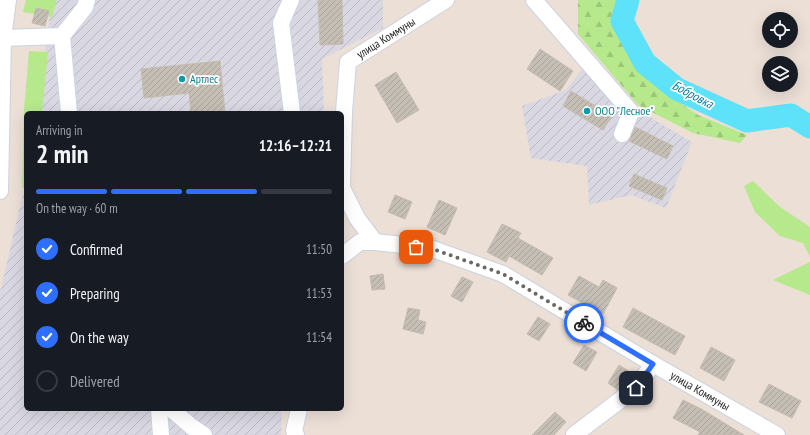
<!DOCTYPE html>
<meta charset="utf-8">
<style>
body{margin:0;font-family:"PT Sans Narrow",sans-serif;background:#242831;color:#f1f3f6;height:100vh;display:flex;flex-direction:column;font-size:15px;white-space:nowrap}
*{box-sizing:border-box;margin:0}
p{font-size:13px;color:#9ea1a6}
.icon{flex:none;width:22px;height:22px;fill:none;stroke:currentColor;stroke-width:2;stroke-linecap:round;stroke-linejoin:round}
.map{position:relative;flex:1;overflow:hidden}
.panel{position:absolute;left:24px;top:111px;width:320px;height:300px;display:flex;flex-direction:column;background:#171b24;border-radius:6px;box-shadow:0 4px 16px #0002}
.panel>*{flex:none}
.fabs{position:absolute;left:762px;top:12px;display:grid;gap:8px}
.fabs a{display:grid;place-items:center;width:36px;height:36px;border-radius:50%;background:#171b24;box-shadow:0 4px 16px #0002;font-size:20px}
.pin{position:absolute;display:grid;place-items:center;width:34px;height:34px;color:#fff;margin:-17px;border-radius:8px;box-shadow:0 2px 6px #0006}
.courier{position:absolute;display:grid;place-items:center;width:40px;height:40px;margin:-20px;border:3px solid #2f6fff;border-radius:50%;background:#fff;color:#222;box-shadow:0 1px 5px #0007}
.head em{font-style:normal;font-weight:800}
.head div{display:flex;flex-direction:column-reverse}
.head{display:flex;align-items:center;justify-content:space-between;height:68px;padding:0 12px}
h1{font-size:26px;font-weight:800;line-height:30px}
.bar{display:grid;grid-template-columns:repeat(4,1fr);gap:6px 4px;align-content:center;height:48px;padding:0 12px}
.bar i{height:5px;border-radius:3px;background:#363941}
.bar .active{background:#2f6fff}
.bar p{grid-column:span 4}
ol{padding:0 12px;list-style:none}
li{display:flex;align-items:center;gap:12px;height:44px}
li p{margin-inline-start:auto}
li .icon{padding:4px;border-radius:50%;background:#2f6fff;color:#fff;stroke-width:4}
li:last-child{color:#9ea1a6}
li i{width:22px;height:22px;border:2px solid #363941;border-radius:50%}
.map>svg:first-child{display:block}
.industrial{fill:url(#industrial-furrows)}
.grass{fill:#b6e88c}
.forest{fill:url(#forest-firs)}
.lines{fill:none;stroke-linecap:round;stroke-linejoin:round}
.river{stroke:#5de2f9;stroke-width:23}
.building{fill:url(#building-hatch);stroke:#c6bbb0}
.minor-casing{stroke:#cbd2e2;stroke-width:18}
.minor{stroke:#fff;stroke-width:16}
.done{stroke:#6b6764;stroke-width:4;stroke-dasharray:0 7.2}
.route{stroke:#2f6fff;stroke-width:5}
.culture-dot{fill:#0f9aa8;stroke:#fff;stroke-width:1.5}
.labels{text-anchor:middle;stroke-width:3.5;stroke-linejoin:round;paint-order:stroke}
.street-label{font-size:12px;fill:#262626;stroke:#fff}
.culture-label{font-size:12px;fill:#0d838f;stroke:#fff;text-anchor:start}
.water-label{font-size:13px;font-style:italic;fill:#027c9f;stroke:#fff}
</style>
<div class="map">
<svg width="810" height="435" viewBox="0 0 810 435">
<defs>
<pattern id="industrial-furrows" width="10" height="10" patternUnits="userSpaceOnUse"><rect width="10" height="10" fill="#d9d8e2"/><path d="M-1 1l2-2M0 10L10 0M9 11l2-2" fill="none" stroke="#bab9c2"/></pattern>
<pattern id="forest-firs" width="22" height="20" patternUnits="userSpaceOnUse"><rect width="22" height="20" fill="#b6e88c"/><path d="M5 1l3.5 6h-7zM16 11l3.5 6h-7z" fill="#9cc779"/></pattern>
<pattern id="building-hatch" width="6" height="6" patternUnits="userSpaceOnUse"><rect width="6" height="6" fill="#c5beb5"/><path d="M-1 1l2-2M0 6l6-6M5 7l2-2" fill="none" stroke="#a9a39c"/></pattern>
</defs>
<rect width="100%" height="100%" fill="#ebdfd6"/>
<g class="industrial">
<polygon points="52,0 383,0 383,28 322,59 324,113 36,113"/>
<polygon points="591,58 636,109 692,142 666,208 631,195 589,205 587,166 531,158 522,106 566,90"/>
<polygon points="26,181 26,409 282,409 281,435 0,435 0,292"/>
</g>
<g class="grass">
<polygon points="26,0 57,0 52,17 23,12"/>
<polygon points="29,51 48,52 42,113 26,113 26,189 22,188 24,110"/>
<polygon points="753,181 780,207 810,227 810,257 803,243 780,236 755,212 744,186"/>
<polygon points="810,262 810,295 773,280"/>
</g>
<polygon class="forest" points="578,0 620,0 612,21 636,61 663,91 698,115 747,135 740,143 693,133 638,105 578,34"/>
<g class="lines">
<polyline class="river" points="628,0 622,21 645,63 677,89 747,121 791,115 810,127"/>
</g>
<g class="building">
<polygon points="318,0 342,0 343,44 320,45"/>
<polygon points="36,8 49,11 45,26 32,23"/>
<polygon points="540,49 573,71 560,91 527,69"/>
<polygon points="220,61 225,113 191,113 189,93 144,98 141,69"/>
<polygon points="396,72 419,110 397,123 375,85"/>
<polygon points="571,91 612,116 603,130 563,106"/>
<polygon points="635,127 673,146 667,159 629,141"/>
<polygon points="634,174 667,188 662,200 629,186"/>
<polygon points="395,195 412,202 405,219 388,212"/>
<polygon points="439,200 457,208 445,235 427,227"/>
<polygon points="502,224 521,233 518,238 553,258 542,275 509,256 506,262 487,252"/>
<polygon points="383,274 385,289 372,290 370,276"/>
<polygon points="579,276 599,287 603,280 617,288 603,314 568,295"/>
<polygon points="462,277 473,282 462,302 451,296"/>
<polygon points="408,308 420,310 418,320 426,322 423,334 403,329"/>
<polygon points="633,308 685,336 675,355 623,327"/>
<polygon points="538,317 550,324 539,341 527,334"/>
<polygon points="584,345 597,352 586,371 573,363"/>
<polygon points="711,347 735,360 724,381 700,368"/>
<polygon points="619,365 630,372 620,388 618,390 608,383"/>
<polygon points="769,384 801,401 792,418 759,402"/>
<polygon points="683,400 703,410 744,435 698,435 700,432 673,418"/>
<polygon points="555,412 566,422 554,435 532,435"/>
</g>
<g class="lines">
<g class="minor-casing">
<g id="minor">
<polyline points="291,0 281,23 292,113"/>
<polyline points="534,0 631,112 622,134"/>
<polyline points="62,36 69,113"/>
<polyline points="3,38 62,36 85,7 87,0"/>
<polyline points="342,184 344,112 348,62 446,0"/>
<polyline points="342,188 357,218 375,242 430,248 503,274 653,364 777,435"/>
<polyline points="0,191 3,38 8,0"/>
<polyline points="342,256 360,242 375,242"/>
<polyline points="159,409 161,435"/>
<polyline points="171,409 192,427 204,435"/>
<polyline points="296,435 294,431 299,409"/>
<polyline points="574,435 636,388 653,364"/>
</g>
</g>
<use href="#minor" class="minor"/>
</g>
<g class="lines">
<polyline class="done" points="416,247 430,248 503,274 584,323"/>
<polyline class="route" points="584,323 653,364 636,388"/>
</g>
<g class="culture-dot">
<circle cx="182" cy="79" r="4"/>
<circle cx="587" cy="111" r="4"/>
</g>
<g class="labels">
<g class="street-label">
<text transform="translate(386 38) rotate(-32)" y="4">улица Коммуны</text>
<text transform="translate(700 391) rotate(30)" y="4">улица Коммуны</text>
</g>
<g class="culture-label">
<text x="190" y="83">Артлес</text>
<text x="595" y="115">ООО "Лесное"</text>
</g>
<g class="water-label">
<text transform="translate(693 94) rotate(28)" y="5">Бобровка</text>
</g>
</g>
</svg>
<div class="fabs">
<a><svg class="icon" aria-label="locate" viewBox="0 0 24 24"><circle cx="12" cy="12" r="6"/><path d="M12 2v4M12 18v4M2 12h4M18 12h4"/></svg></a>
<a><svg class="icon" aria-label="layers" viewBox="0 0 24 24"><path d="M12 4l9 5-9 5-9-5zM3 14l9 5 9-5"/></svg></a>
</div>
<div class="pin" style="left:416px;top:247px;background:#ea580c"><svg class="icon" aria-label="bag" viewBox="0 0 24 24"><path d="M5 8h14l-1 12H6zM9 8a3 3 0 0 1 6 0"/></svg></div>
<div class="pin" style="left:636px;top:388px;background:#1f2937"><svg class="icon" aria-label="home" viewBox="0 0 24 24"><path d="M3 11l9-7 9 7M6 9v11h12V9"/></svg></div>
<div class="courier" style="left:584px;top:323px"><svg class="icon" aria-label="bike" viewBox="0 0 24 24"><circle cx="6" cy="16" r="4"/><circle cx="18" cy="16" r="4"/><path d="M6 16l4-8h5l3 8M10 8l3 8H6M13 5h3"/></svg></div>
<section class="panel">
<div class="head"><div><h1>2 min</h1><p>Arriving in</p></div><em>12:16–12:21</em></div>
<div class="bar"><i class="active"></i><i class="active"></i><i class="active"></i><i></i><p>On the way · 60 m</p></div>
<ol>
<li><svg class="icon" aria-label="check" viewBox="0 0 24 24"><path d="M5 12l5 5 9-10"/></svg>Confirmed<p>11:50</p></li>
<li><svg class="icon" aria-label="check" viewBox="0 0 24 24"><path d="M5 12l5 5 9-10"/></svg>Preparing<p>11:53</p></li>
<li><svg class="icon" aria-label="check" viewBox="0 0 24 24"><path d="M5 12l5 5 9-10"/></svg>On the way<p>11:54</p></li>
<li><i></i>Delivered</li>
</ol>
</section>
</div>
